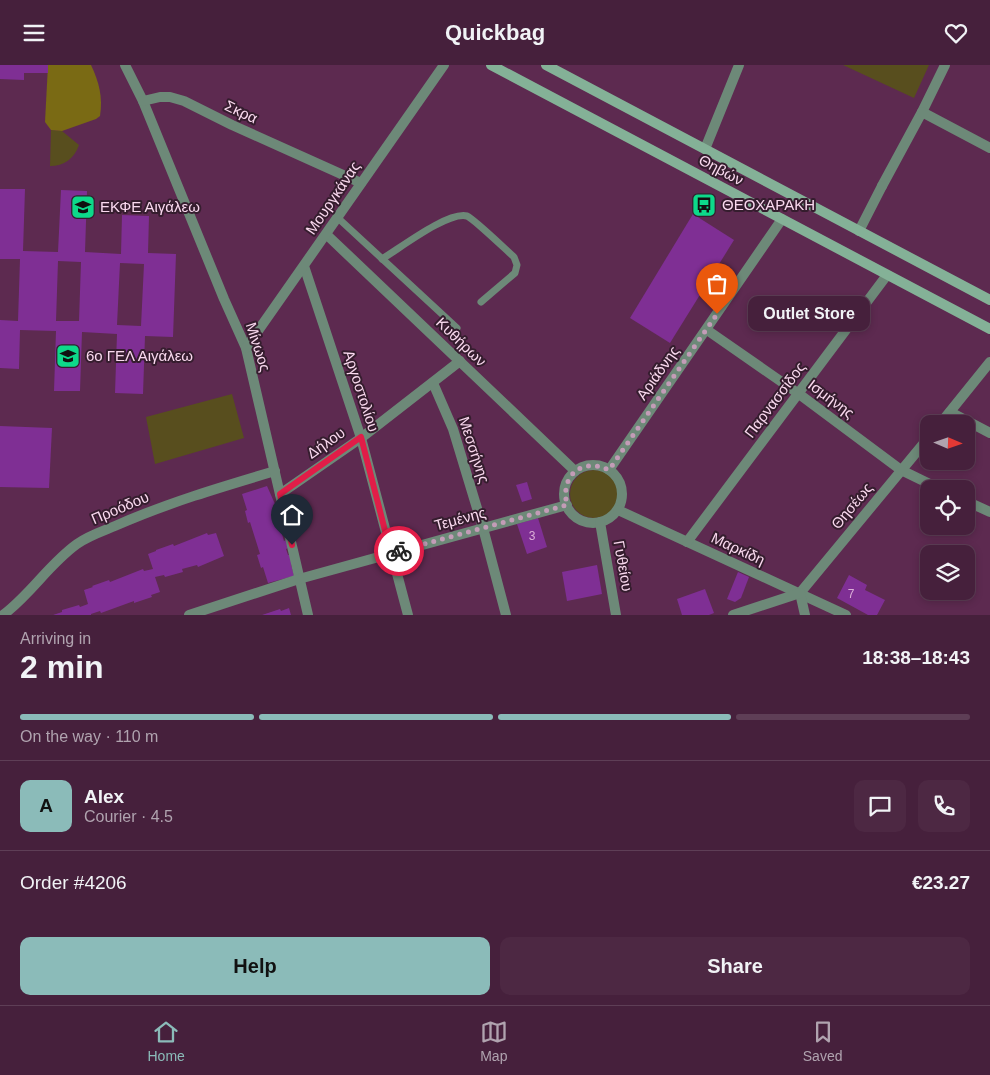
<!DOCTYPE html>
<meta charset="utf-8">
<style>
body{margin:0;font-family:Arial,sans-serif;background:#4d2843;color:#f1f3f6;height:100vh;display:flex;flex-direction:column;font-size:19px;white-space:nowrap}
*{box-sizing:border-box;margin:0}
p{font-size:16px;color:#b0a3af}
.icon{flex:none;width:28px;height:28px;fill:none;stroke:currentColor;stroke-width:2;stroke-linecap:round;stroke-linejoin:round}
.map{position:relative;height:550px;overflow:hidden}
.details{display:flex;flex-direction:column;background:#46203c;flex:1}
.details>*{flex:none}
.needle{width:32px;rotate:92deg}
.fabs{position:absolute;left:920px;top:350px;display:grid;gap:10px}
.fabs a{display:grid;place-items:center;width:55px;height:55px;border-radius:10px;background:#46203c;box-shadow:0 2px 8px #0003,0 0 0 1px #5e3e56;font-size:25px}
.pin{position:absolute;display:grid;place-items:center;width:42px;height:42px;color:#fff;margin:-51px -21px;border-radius:50% 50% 50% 0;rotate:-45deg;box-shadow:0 0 5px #0007}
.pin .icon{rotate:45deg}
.courier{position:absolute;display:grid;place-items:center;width:50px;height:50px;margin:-25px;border:4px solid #e11d48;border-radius:50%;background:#fff;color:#222;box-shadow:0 1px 6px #0007}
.bubble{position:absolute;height:35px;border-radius:10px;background:#46203c;box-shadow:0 2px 8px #0003,0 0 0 1px #5e3e56;font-size:16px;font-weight:800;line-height:35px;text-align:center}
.head em{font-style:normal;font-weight:800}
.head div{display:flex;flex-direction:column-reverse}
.head{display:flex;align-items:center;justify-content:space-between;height:85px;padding:0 20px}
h1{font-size:32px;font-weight:800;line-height:38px}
.bar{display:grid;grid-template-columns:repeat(4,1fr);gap:8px 5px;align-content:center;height:60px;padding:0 20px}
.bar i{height:6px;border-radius:4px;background:#5e3e56}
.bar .on{background:#8bbbb9}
.bar p{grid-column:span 4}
.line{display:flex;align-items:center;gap:12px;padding:0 20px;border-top:1px solid #5e3e56}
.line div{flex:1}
.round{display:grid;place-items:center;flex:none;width:52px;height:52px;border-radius:10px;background:#4d2843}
.cta{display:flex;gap:10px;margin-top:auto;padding:10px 20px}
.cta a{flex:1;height:58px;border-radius:10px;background:#8bbbb9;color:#111;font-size:20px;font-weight:800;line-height:58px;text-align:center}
.cta a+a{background:#4d2843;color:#f1f3f6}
header{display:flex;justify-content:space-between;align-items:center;height:65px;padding:0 20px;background:#46203c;font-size:22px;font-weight:800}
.dock{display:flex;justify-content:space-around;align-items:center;height:70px;border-top:1px solid #5e3e56;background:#46203c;font-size:14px;color:#b0a3af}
.dock a{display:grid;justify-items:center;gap:2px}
.dock .on{color:#8bbbb9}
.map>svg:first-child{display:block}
.green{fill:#584e1e}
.forest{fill:#7a6a14}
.building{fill:#7f2f94;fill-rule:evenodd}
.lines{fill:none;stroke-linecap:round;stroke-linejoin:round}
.service{stroke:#6d8978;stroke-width:7}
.pedestrian{stroke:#6d8978;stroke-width:10}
.minor{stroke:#6d8978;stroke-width:10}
.secondary{stroke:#84b197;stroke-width:10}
.done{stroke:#c39cb7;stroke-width:5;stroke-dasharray:0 9}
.route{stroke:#e11d48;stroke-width:6}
.labels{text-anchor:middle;stroke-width:4;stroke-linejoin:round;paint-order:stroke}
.number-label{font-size:12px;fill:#dbaed8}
.street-label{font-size:15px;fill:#fad9ef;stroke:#351d2e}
.poi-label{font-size:15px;fill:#fad9ef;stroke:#351d2e;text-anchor:start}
</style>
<header><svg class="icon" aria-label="menu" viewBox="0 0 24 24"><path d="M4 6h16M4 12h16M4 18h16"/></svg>Quickbag<svg class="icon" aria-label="heart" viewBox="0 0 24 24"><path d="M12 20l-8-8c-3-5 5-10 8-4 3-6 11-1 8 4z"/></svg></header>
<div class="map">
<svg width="990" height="550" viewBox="0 0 990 550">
<rect width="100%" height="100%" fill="#5d2a50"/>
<g class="green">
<polygon points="843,0 929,0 914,33"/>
<path d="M 51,65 L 62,66 L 79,80 C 74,94 64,101 50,101 Z"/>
<polygon points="232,329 244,373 155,399 146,352"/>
<circle cx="594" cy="429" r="24"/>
</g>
<path class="forest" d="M 48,0 L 91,0 C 99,17 103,32 100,51 L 96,54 L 62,66 L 51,65 L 45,57 Z"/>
<g class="building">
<polygon points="0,0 48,0 48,8 24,8 24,15 0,14"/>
<path d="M 0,124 L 25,124 L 23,186 L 58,187 L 61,125 L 87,126 L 85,187 L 121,189 L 122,150 L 149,151 L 148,188 L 176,189 L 173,272 L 145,271 L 143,329 L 115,328 L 117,269 L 82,267 L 80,326 L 54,326 L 56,266 L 20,265 L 19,304 L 0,303 L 0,255 L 18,256 L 20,194 L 0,194 ZM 58,196 L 81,197 L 79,256 L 56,256 ZM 120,198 L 144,199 L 141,261 L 117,260 Z"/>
<polygon points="693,149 734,175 670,278 630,253"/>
<polygon points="0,361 52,363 49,423 0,422"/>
<polygon points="527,417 532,434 522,437 516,420"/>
<polygon points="267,421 275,439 273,440 275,446 277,446 279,455 278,455 284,476 286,475 288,483 286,484 288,490 291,490 293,498 291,499 294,511 268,518 263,502 261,503 257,490 260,489 250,457 248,458 245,446 247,445 242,429"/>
<polygon points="538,453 547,482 527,489 517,459"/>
<polygon points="207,468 208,470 216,468 224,491 198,502 197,500 182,504 183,507 165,512 164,510 155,512 160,527 151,530 152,532 134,538 134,536 101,548 100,546 91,549 91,550 53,550 62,547 62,545 79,540 80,542 88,539 84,525 93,522 92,521 109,515 110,517 143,504 144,506 153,504 148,489 156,486 156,485 173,479 174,481"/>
<polygon points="597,500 602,529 567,536 562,507"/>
<polygon points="738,507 749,512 741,533 735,537 727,534"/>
<polygon points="849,510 867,520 865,525 885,535 877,550 868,550 837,533"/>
<polygon points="705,524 714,548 709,550 682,550 677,534"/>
<polygon points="289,543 291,550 262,550 280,544 281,546"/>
</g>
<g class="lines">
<g class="service">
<polyline points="338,153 457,263"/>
<path d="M 382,194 C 399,184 448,146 467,151 C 474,154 505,184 514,192 L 517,200 L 515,208 L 481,237"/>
</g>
<g class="pedestrian">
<polyline points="882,121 922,47 945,0"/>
<path d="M 3,550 C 31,529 49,499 77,479 C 88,471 103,466 115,461 C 167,438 221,422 275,406"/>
</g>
<g class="minor">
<polyline points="125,0 143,36 224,234 246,283 308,550"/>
<polyline points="143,36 160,32 170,32 184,36 232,60 361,118"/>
<polyline points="922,47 990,83"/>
<polyline points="705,84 739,0"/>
<polyline points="859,166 882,121"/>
<polyline points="327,170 575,406"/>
<polyline points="304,201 361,373 408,550"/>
<polyline points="707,265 799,329 901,405 940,424"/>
<polyline points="246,283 444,0"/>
<polyline points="433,318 453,364 483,463 506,550"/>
<polyline points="950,347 990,368"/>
<polyline points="940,359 990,297"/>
<circle cx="593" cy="429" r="29"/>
<polyline points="609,405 782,154"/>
<polyline points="280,429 361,373 460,296"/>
<polyline points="966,436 990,447"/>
<polyline points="618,445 846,550"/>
<polyline points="600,457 616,550"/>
<polyline points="687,477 887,210"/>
<polyline points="800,528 929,372"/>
<polyline points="800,528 805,550"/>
<polyline points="189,550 299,514 567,440"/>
<polyline points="733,550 800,528"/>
</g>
<g class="secondary">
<polyline points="491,0 990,264"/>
<polyline points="546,0 990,235"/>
</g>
</g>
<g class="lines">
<path class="done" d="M 399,486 L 567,440 C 560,411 581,392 609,405 L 717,249"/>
<polyline class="route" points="292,480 280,429 361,372 391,489 399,486"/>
</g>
<defs>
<g id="bus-square" transform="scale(1.25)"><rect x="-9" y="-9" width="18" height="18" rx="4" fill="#0dd98a" stroke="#351d2e"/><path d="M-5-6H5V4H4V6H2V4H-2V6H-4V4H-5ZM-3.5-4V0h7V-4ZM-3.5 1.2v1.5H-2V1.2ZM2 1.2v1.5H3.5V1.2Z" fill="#111"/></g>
<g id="school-square" transform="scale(1.25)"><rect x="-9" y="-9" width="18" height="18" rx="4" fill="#0dd98a" stroke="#351d2e"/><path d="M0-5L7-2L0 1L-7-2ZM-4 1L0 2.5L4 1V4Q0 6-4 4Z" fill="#111"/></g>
</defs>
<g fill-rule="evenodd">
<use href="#bus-square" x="704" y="140"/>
<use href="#school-square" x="83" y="142"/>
<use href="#school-square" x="68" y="291"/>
</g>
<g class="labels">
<g class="number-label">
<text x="532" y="475">3</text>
<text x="851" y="533">7</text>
</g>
<g class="street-label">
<text transform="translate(241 47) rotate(25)" y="5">Σκρα</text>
<text transform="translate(721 105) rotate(28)" y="5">Θηβών</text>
<text transform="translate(333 133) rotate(-56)" y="5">Μουργκάνας</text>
<text transform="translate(461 277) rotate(44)" y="5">Κυθήρων</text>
<text transform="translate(258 282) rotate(72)" y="5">Μίνωος</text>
<text transform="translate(658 308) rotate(-55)" y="5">Αριάδνης</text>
<text transform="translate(361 326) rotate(72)" y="5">Αργοστολίου</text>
<text transform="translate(831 334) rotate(37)" y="5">Ισμήνης</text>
<text transform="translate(775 335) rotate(-53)" y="5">Παρνασσίδος</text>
<text transform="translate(326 378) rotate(-35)" y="5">Δήλου</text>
<text transform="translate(474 385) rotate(72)" y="5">Μεσσήνης</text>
<text transform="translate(852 441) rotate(-50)" y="5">Θησέως</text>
<text transform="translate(120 443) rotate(-23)" y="5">Προόδου</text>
<text transform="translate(460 454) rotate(-15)" y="5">Τεμένης</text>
<text transform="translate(738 484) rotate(25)" y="5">Μαρκίδη</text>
<text transform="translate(623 501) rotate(80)" y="5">Γυθείου</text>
</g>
<g class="poi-label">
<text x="722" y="145">ΘΕΟΧΑΡΑΚΗ</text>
<text x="100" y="147">ΕΚΦΕ Αιγάλεω</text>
<text x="86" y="296">6ο ΓΕΛ Αιγάλεω</text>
</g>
</g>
</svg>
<div class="fabs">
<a><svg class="needle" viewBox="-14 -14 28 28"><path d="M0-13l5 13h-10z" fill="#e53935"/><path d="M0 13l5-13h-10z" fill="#b0a3af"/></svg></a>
<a><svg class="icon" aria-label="locate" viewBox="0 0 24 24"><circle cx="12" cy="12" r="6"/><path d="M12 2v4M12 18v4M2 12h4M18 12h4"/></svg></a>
<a><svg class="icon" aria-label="layers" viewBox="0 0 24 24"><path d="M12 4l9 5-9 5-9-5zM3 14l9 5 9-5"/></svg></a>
</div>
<div class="pin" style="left:717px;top:249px;background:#ea580c"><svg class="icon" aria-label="bag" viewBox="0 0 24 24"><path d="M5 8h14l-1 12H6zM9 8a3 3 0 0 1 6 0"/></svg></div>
<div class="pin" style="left:292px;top:480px;background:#1f2937"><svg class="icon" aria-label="home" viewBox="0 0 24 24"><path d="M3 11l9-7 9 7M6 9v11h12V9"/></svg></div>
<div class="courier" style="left:399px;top:486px"><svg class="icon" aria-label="bike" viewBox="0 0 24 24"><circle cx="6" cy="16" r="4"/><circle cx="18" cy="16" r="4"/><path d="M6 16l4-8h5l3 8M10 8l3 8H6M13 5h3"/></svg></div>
<div class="bubble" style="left:748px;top:231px;width:122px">Outlet Store</div>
</div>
<section class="details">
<div class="head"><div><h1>2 min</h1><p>Arriving in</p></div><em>18:38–18:43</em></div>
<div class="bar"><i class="on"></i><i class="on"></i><i class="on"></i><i></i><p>On the way · 110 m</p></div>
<div class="line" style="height:90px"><b class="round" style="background:#8bbbb9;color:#111">A</b><div><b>Alex</b><p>Courier · 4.5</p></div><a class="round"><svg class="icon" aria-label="chat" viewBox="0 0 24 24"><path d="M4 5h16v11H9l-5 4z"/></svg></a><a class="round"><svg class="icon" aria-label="phone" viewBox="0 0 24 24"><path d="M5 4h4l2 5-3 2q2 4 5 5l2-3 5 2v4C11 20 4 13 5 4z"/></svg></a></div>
<div class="line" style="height:65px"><div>Order #4206</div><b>€23.27</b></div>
<div class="cta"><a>Help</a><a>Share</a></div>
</section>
<nav class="dock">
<a class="on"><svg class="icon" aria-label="home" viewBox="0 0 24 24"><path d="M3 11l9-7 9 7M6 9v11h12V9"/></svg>Home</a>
<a><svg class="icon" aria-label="map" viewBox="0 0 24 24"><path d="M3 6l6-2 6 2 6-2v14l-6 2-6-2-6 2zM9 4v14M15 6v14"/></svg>Map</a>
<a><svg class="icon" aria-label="saved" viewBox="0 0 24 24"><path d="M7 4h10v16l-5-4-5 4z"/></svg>Saved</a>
</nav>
